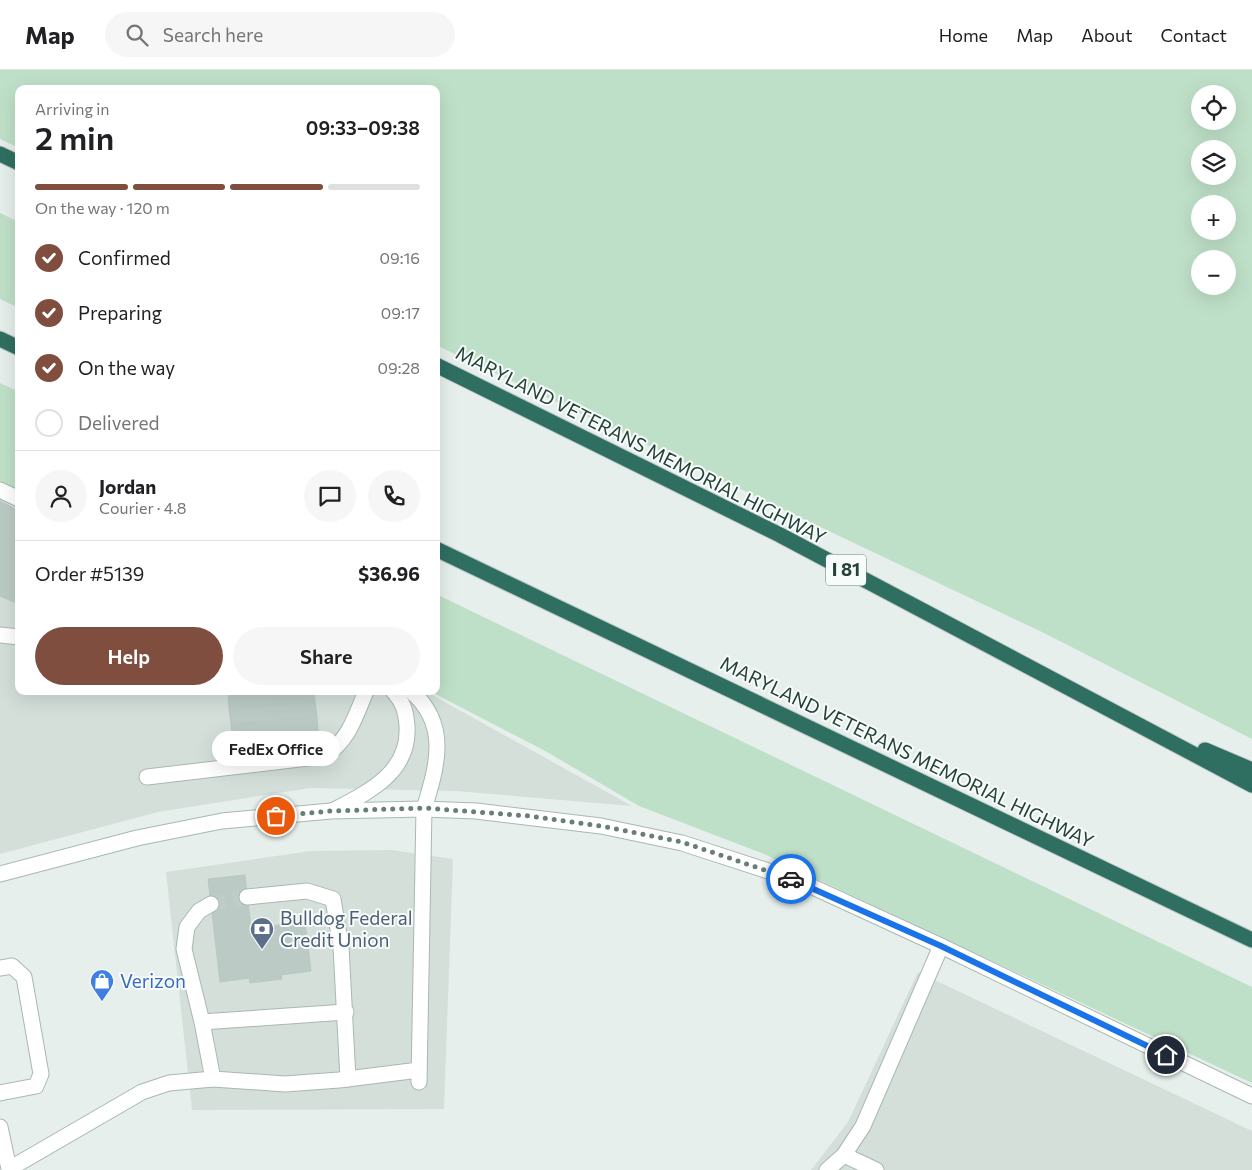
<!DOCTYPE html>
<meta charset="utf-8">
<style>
body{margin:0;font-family:Commissioner,sans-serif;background:#f6f6f6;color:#202124;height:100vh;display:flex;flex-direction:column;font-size:19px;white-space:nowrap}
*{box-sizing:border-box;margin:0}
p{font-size:16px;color:#757577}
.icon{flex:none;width:28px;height:28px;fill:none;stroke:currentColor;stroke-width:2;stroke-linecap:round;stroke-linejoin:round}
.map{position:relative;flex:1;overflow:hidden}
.side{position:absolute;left:15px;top:15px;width:425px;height:610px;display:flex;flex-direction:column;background:#fff;border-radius:10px;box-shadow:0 5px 20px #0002}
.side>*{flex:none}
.controls{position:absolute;left:1191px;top:15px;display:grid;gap:10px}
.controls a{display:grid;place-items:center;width:45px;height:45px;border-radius:50%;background:#fff;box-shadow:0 5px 20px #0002;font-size:25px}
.pin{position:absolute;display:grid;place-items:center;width:42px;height:42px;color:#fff;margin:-21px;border:2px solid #fff;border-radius:50%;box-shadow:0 1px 5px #0007}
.courier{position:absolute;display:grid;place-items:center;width:50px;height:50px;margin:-25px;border:4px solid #1a73e8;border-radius:50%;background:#fff;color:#222;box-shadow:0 1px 6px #0007}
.bubble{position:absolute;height:35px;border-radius:18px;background:#fff;box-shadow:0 5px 20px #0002;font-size:16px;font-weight:600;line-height:35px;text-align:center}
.headline em{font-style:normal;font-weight:600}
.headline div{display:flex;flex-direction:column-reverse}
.headline{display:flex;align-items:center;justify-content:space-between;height:85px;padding:0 20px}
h1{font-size:32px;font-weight:600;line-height:38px}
.bar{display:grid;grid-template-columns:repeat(4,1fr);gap:8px 5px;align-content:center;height:60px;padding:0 20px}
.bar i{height:6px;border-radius:4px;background:#e0e0e0}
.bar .active{background:#7f4e3f}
.bar p{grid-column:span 4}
.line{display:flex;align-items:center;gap:12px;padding:0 20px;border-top:1px solid #e0e0e0}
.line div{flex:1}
.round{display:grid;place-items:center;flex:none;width:52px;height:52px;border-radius:26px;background:#f6f6f6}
ol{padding:0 20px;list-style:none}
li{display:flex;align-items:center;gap:15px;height:55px}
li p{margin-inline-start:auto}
li .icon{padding:5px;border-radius:50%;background:#7f4e3f;color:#fff;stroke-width:4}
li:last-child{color:#757577}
li i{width:28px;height:28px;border:2px solid #e0e0e0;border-radius:50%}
.button{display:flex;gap:10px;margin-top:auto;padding:10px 20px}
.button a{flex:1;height:58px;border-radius:30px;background:#7f4e3f;color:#fff;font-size:20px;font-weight:600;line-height:58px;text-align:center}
.button a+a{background:#f6f6f6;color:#202124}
header{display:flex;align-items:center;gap:30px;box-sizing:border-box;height:70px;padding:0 25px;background:#fff;border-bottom:1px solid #e0e0e0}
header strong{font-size:24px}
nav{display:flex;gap:28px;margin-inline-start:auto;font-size:18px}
.search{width:350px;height:45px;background:#f6f6f6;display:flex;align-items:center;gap:12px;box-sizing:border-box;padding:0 18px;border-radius:28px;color:#757577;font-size:19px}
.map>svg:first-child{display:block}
.built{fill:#d4dfda}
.green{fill:#bfe0c8;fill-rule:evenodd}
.building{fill:#bbcac4;stroke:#b8c9c2}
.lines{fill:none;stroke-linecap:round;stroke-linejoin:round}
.minor-tunnel{stroke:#bfccc8;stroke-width:15;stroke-dasharray:15 8;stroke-linecap:butt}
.minor-casing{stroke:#a8b8b2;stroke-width:17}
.highway-casing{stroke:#c2cac8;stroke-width:17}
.minor{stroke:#fff;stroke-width:15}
.highway{stroke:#2f6f62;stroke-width:15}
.done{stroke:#687f78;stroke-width:5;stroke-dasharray:0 9}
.route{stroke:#1a73e8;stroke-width:6}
.labels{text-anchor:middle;stroke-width:4;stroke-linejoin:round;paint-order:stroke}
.shield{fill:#f7fbf9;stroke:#637a73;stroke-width:1}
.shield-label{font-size:18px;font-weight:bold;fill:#24423a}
.street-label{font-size:19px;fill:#24423a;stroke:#f7fbf9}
.service-label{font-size:19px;fill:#4e5e75;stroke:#f7fbf9;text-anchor:start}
.shop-label{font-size:19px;fill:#366cbe;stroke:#f7fbf9;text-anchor:start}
</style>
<header>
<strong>Map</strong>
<div class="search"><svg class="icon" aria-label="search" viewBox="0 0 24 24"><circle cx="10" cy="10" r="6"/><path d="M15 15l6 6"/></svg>Search here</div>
<nav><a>Home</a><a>Map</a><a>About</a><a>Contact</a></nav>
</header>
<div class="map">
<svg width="1252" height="1100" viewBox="0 0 1252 1100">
<rect width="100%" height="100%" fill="#e6efeb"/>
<g class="built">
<polygon points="0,414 19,423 19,621 425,621 632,736 456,721 310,718 158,742 0,784"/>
<polygon points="392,780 453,789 444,1039 192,1040 166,802 310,781"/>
<polygon points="918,902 1252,1061 1252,1100 811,1100 848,1052"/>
</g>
<g class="green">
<path d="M 0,0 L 1252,0 L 1252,669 L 1044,563 L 436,275 L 436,19 L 19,19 L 19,78 L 0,69 ZM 1200,24 L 1228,24 L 1228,51 L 1200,51 ZM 1200,79 L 1228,79 L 1228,106 L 1200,106 ZM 1200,134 L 1228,134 L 1228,161 L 1200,161 ZM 1200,189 L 1228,189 L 1228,216 L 1200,216 Z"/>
<polygon points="0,143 19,152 19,238 0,229"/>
<polygon points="0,313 19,322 19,420 0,411"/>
<polygon points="436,524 1252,917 1252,1013 764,784 639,736 547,682 439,626 432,621 436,621"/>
</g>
<g class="building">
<polygon points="0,431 19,441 19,524 16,533 0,526"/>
<polygon points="228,621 314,621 315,631 229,639"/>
<polygon points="315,631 317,647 231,655 229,639"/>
<polygon points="317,647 319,674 234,682 231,655"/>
<polygon points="245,805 251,858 305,852 311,901 281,905 282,909 250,913 249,908 220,912 208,809"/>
</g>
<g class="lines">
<polyline class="minor-tunnel" points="211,834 247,827"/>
<g class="minor-casing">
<g id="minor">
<polyline points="0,420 19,429"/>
<polyline points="0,565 19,567"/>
<path d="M 411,621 C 450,655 437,696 424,739 L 419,1012"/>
<path d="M 147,707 L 325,686 C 349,669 355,648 366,621"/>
<path d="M 334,740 C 369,722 410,702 407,656 C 406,641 403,632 393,621"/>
<polyline points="0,804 137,768 222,751 331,741 424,739 476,741 601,756 682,773 802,812 941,876 1252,1026"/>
<polyline points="247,827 307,821 333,829 341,877 348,1009"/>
<polyline points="211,834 199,841 187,857 184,879 202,952 213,1009 285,1014 339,1010 419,1000"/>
<polyline points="0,898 12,896 24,907 41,1004 36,1016 0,1023"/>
<polyline points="202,952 346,942"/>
<polyline points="0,1057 9,1099 142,1022 169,1013 213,1009"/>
<polyline points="844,1085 876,1100"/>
<polyline points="827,1100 844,1085 863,1056 941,876"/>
</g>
</g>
<g class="highway-casing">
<g id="highway">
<polyline points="0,84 19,93"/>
<polyline points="0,269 19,278"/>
<polyline points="436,295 780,465 1252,715"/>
<polyline points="436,479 1252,870"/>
<polyline points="1205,680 1252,700"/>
</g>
</g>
<use href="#minor" class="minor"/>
<use href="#highway" class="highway"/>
</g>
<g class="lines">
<polyline class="done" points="276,746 331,741 424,738 530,746 601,756 682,772 791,809"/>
<polyline class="route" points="791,809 941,876 1166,985"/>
</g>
<defs>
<g id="bank-pin" transform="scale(1.25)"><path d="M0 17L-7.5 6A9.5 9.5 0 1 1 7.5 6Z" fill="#5c6f8a" stroke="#f7fbf9"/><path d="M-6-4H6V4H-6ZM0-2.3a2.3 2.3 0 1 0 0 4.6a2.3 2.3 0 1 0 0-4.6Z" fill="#fff"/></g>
<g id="shop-pin" transform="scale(1.25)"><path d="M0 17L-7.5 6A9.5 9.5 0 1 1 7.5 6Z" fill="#3f7fe0" stroke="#f7fbf9"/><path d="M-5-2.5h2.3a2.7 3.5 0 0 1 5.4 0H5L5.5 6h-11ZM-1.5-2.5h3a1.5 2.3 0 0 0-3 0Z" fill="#fff"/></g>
</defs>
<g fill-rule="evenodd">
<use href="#bank-pin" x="262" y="859"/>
<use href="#shop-pin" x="102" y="911"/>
</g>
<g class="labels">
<rect class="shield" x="826" y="484.5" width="40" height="31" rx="4"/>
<g class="shield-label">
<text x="846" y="506">I 81</text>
</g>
<g class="street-label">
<text transform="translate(641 375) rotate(27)" y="7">MARYLAND VETERANS MEMORIAL HIGHWAY</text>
<text transform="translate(907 682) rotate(26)" y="7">MARYLAND VETERANS MEMORIAL HIGHWAY</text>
</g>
<g class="service-label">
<text x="280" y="855">Bulldog Federal<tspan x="280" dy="22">Credit Union</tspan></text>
</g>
<g class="shop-label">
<text x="120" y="918">Verizon</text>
</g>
</g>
</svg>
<div class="controls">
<a><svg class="icon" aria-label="locate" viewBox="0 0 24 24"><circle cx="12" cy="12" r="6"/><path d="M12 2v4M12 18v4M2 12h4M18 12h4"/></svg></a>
<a><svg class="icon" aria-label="layers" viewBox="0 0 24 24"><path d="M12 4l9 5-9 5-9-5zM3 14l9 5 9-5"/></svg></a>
<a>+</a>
<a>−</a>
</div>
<div class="pin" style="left:276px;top:746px;background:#ea580c"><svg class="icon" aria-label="bag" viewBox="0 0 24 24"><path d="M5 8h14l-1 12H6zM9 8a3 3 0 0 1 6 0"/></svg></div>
<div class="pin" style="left:1166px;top:985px;background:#1f2937"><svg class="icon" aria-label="home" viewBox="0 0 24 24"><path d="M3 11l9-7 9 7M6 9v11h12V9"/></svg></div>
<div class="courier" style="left:791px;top:809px"><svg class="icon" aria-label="car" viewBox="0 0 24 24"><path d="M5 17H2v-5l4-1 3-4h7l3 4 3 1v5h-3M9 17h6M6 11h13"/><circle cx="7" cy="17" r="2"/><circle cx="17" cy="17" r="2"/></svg></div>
<div class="bubble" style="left:212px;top:661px;width:128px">FedEx Office</div>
<section class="side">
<div class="headline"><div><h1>2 min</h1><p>Arriving in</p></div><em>09:33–09:38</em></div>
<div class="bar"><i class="active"></i><i class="active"></i><i class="active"></i><i></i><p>On the way · 120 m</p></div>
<ol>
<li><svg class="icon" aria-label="check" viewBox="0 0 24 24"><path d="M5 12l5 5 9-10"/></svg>Confirmed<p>09:16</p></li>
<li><svg class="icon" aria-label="check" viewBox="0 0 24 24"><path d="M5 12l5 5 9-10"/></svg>Preparing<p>09:17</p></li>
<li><svg class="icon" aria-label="check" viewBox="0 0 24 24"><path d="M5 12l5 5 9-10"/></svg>On the way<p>09:28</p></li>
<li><i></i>Delivered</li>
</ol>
<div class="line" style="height:90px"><a class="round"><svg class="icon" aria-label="person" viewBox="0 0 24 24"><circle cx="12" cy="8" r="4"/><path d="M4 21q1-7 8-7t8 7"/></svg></a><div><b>Jordan</b><p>Courier · 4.8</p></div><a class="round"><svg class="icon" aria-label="chat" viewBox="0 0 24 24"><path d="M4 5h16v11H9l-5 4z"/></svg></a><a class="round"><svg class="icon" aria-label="phone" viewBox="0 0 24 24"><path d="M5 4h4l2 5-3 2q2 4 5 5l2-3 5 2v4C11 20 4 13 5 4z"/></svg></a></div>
<div class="line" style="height:65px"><div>Order #5139</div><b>$36.96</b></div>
<div class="button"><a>Help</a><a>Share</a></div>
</section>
</div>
